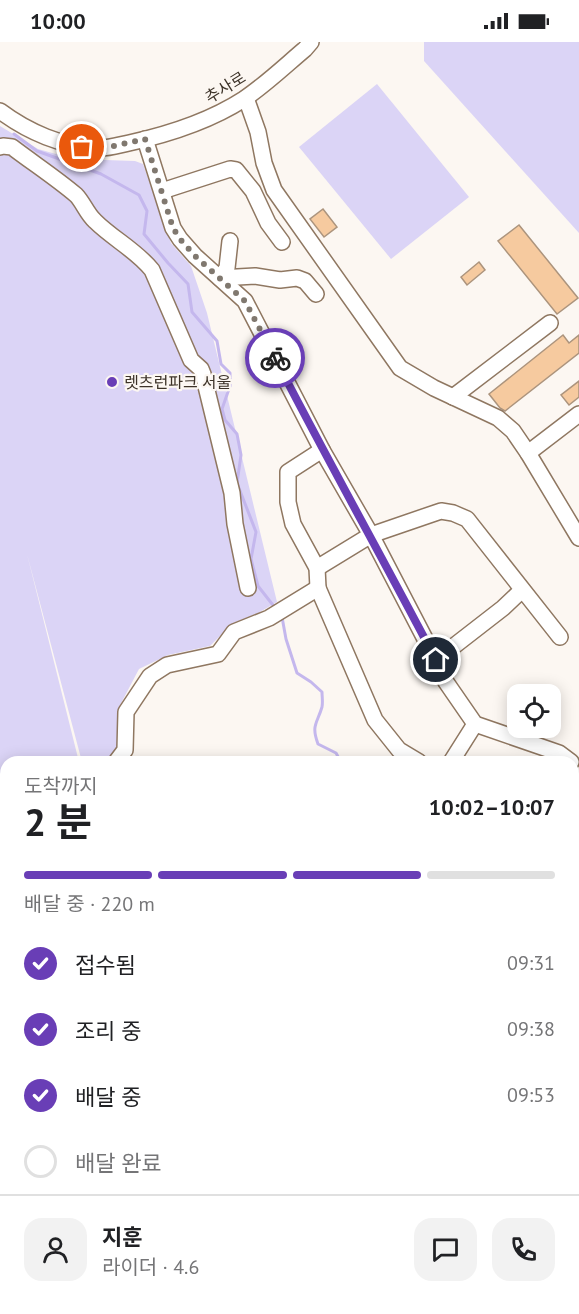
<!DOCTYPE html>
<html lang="ko">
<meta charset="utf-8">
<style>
body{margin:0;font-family:"PT Sans","Noto Sans KR",sans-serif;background:#f2f2f2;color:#202124;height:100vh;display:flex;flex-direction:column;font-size:22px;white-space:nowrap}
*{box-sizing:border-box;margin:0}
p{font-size:20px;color:#757577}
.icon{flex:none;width:33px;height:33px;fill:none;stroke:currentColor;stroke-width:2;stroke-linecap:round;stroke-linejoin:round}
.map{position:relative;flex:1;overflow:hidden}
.sheet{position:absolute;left:0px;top:714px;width:579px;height:558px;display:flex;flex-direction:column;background:#fff;border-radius:18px 18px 0 0;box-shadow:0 3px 15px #0003}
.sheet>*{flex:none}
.buttons{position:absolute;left:507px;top:642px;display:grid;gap:12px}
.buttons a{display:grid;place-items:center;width:54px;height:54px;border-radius:12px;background:#fff;box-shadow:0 3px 15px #0003;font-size:30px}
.pin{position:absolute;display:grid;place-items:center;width:51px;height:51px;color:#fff;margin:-26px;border:3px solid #fff;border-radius:50%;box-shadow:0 2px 6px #0007}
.courier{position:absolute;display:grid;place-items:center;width:60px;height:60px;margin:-30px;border:4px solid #693eb6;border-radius:50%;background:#fff;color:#222;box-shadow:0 2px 8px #0007}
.overview em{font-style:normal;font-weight:700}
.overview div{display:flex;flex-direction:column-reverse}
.overview{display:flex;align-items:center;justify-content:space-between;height:102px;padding:0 24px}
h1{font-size:39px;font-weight:700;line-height:45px}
.bar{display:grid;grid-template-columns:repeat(4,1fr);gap:9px 6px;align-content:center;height:72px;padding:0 24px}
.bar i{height:8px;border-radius:4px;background:#e0e0e0}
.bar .current{background:#693eb6}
.bar p{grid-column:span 4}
.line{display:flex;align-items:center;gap:15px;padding:0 24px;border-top:2px solid #e0e0e0}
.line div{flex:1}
.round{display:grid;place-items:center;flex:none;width:63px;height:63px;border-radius:18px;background:#f2f2f2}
ol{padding:0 24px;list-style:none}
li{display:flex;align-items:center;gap:18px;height:66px}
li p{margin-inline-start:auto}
li .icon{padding:6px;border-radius:50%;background:#693eb6;color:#fff;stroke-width:4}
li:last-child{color:#757577}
li i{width:33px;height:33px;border:3px solid #e0e0e0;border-radius:50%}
.status{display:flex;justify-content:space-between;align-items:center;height:42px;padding:0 30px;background:#fff;direction:ltr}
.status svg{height:16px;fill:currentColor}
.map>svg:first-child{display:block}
.green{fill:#dbd4f6}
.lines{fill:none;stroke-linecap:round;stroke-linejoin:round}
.stream{stroke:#c4b7ed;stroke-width:3}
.building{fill:#f6ca9f;stroke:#ac947d;stroke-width:1.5}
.minor-casing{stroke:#8f7761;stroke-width:18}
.minor{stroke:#fff;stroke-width:15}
.done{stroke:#80786f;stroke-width:6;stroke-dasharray:0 10.8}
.route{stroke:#693eb6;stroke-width:8}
.poi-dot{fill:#693eb6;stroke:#fcf7f2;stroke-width:2}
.labels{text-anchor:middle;stroke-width:4.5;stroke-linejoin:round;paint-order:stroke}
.street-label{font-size:16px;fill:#3d3329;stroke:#fcf7f2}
.poi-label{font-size:16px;fill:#3d3329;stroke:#fcf7f2;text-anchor:start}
</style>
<div class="status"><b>10:00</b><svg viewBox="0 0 49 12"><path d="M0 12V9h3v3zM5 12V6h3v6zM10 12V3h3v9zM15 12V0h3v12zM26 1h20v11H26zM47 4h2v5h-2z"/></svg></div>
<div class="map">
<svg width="579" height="1272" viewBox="0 0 579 1272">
<rect width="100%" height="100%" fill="#fcf7f2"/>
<g class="green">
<polygon points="424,0 579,0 579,191 424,19"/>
<polygon points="377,42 469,155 391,217 299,105"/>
<polygon points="0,84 38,107 74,117 135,119 143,122 171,201 191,224 207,271 277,560 258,571 233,581 210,604 168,613 139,627 118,667 122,698 107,720 82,720 27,512 79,720 6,720 6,1266 573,1266 573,1025 579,1034 579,1272 0,1272"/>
</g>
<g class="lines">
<g class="stream">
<polyline points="14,92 37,109 101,132 139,153 147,169 144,192 168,221 188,242 192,270 217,299 221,322 230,331 230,344 222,367 225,378 237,392 241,413 237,441 256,490 251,517 258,544 276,567"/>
<path d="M 282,575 L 286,597 L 297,631 L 311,640 L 322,650 C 322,655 323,660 322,665 C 317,682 311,683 318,702 L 336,711 L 341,720"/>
<polyline points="573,794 579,793"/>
</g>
</g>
<g class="building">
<polygon points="323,167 337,185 324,195 310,177"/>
<polygon points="519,183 578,256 557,272 498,199"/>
<polygon points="479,220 485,228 467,243 461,235"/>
<polygon points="563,293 569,301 579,293 579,311 505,369 500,366 489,352"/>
<polygon points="579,339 579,355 569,363 561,353"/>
</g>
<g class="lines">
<g class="minor-casing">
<g id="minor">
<polyline points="246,56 258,90 264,121 274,148 400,326 434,346 498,376 513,389 528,411 579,496"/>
<path d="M 0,69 C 28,90 63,105 97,106 C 108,107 119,103 129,101 C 170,92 210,79 244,57 C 265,43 286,23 305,7 L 311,0"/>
<polyline points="145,97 173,186 180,197 195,214 245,259 322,408 371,493 436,618 446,640 475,682 559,711 571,720"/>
<path d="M 0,105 L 3,104 L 12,105 C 33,121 56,136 76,153 C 83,160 87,172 95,179 C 113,197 136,208 152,228 L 191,318 L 201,327 L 203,332 L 232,451 L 235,482 L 248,546"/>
<polyline points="162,149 230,127 236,128 253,149 268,181 282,200"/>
<polyline points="220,236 255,234 280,238 297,236 305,239 316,252"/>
<polyline points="220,236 227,226 230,199"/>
<polyline points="453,355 550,281"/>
<polyline points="322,408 288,430 288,460 293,482 317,526 318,546 375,678 399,708 419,720"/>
<polyline points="528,411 579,372"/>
<polyline points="317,526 371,493 441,469 453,471 467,477 560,595"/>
<polyline points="436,618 503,566 522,548"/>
<polyline points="116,720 125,708 126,670 150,634 167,623 218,612 234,590 269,576 318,546"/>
<polyline points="451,720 475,682"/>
<polyline points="573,770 579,772"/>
</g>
</g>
<use href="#minor" class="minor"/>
</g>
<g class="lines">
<polyline class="done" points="82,105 100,107 145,97 173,186 180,197 195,214 245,259 275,316"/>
<path class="route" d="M 275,316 C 327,417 383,517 436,618"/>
</g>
<circle class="poi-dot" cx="112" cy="340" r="6"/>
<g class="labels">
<g class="street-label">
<text transform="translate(225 45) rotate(-32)" y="6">추사로</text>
</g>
<g class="poi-label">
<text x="124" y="346">렛츠런파크 서울</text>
</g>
</g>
</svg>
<div class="buttons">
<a><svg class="icon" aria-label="locate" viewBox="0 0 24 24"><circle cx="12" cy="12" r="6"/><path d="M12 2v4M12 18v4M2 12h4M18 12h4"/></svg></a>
</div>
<div class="pin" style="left:82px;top:105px;background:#ea580c"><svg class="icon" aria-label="bag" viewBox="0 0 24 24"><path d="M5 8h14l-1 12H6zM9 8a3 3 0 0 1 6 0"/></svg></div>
<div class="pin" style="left:436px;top:618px;background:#1f2937"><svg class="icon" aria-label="home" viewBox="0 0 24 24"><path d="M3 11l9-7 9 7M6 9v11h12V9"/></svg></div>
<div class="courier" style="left:275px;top:316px"><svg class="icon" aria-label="bike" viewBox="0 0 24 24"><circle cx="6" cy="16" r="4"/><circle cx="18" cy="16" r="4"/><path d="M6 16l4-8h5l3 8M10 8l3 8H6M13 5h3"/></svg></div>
<section class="sheet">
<div class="overview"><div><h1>2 분</h1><p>도착까지</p></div><em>10:02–10:07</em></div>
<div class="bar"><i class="current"></i><i class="current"></i><i class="current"></i><i></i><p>배달 중 · 220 m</p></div>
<ol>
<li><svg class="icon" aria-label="check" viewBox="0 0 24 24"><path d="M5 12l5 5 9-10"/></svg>접수됨<p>09:31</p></li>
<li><svg class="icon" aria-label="check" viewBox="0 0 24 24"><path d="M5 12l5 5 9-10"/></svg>조리 중<p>09:38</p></li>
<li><svg class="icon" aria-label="check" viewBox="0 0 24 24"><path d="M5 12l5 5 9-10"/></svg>배달 중<p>09:53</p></li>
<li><i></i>배달 완료</li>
</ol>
<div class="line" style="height:108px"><a class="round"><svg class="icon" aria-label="person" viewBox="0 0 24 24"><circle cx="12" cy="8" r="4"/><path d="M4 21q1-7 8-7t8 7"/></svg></a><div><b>지훈</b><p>라이더 · 4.6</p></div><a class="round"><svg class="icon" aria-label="chat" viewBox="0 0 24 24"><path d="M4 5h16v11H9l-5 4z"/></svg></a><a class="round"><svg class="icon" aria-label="phone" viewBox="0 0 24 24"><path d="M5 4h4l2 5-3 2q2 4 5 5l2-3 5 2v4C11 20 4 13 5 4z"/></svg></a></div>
</section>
</div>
